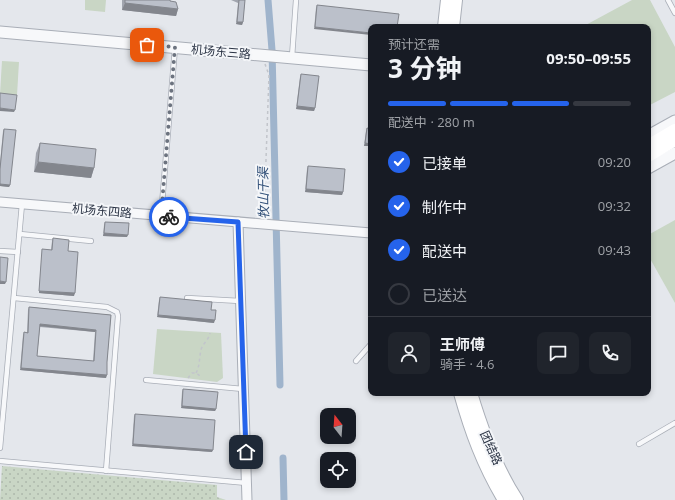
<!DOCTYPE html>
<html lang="zh">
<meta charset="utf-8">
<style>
body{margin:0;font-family:"Open Sans","Noto Sans SC",sans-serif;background:#20242c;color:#f1f3f6;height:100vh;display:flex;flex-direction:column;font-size:15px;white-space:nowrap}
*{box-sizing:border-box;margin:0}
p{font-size:13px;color:#9ea1a6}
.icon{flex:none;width:22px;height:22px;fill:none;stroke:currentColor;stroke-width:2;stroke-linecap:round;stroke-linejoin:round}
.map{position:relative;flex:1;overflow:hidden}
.panel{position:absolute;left:368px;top:24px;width:283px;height:372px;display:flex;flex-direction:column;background:#171b24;border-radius:8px;box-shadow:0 2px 6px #0003}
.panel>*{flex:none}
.needle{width:26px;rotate:343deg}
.controls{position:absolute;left:320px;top:408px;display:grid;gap:8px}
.controls a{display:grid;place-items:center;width:36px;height:36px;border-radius:8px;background:#171b24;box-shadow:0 2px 6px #0003;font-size:20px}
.pin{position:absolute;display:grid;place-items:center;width:34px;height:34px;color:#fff;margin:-17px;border-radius:8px;box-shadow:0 2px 6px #0006}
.courier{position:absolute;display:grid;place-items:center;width:40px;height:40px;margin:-20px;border:3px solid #2563eb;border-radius:50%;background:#fff;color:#222;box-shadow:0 1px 5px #0007}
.headline em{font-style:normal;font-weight:700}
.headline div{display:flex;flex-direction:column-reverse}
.headline{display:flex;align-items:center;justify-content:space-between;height:68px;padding:0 20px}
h1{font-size:26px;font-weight:700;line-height:30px}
.bar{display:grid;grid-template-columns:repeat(4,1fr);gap:6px 4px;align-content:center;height:48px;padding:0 20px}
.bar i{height:5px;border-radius:3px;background:#363941}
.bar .on{background:#2563eb}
.bar p{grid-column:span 4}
.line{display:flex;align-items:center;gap:10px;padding:0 20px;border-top:1px solid #363941}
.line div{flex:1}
.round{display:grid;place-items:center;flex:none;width:42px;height:42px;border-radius:8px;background:#20242c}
ol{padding:0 20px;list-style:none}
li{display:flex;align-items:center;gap:12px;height:44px}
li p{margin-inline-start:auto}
li .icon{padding:4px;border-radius:50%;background:#2563eb;color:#fff;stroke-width:4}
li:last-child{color:#9ea1a6}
li i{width:22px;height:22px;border:2px solid #363941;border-radius:50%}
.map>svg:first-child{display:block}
.grass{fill:url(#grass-dots)}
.garden{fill:#c9d6c5}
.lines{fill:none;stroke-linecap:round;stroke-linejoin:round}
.canal{stroke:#9fb4cc;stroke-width:7}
.service-casing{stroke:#a9aeb7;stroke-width:6}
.minor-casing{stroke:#a9aeb7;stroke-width:11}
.tertiary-casing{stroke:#a9aeb7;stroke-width:13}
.secondary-casing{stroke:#a9aeb7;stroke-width:14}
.path{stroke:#c2c5cb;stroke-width:1.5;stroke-dasharray:3 3;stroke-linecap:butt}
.service{stroke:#f7f8fa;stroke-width:4.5}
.minor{stroke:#f7f8fa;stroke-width:9}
.tertiary{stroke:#f7f8fa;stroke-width:11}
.secondary{stroke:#fff;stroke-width:12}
.wall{fill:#a1a5ae;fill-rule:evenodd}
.shaded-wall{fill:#83868d}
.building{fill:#bbc0ca;stroke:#83868d;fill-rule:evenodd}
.done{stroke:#6c737f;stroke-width:4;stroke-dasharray:0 7.2}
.route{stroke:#2563eb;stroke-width:5}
.labels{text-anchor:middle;stroke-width:4;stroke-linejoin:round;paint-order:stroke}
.street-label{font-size:12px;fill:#2b3445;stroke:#f4f6f9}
.water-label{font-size:13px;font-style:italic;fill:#34527a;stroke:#f4f6f9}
</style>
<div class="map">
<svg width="675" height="500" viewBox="0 0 675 500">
<defs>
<pattern id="grass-dots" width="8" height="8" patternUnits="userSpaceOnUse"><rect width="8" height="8" fill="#c9d6c5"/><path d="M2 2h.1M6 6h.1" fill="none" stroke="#adb8ab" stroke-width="1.8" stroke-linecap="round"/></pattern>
</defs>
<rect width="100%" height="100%" fill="#e4e7ec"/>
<polygon class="grass" points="2,466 217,485 217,497 226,500 0,500"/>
<g class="garden">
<polygon points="85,0 106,0 105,12 85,10"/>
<polygon points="632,0 650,0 675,47 675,92 648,106 648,27 582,27"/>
<polygon points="2,61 19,62 17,95 0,94"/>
<polygon points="675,220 675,303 648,255 648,235"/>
<polygon points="157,329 221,333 223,378 217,382 153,374"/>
</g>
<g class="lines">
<g class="canal">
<polyline points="268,0 272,50 280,385"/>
<polyline points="283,458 284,500"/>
</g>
<g class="service-casing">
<g id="service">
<polyline points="668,0 675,13"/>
<polyline points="292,57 296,0"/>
<polyline points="161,216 175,48"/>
<polyline points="20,234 91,241"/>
<polyline points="0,251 18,252"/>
<polyline points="14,298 107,307 117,312 118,316 106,471"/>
<polyline points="187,298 240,301"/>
<polyline points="356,361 371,344"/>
<polyline points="146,380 243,389"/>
<polyline points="639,444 675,423"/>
<polyline points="0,448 22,204"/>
<polyline points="0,461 247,483"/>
</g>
</g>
<g class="minor-casing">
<g id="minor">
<polyline points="0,202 371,233"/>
<polyline points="238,222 247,500"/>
</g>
</g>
<g class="tertiary-casing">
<g id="tertiary">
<polyline points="0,32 371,65"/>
<polyline points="648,136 675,121"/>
<polyline points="648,168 675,153"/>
</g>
</g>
<g class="secondary-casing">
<g id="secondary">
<polyline points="444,27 447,0"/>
<polyline points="453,27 456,0"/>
<polyline points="648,146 675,130"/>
<polyline points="648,156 675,140"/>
<path d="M 460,393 C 471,432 483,465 504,500"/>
<path d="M 471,393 C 482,430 496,468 517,500"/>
</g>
</g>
<g class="path">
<polyline points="264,216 269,75 265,64"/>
<path d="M 196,373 C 200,366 199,358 201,350 C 202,344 209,340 210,333"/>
<polyline points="188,378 192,373 196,373 199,375 200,379"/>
</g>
<use href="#service" class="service"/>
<use href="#minor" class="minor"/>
<use href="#tertiary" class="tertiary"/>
<use href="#secondary" class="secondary"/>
</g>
<g class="wall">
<polygon points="122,0 170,0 170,1 178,9 176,16 122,10"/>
<polygon points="231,0 245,0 243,22 242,25 236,24 238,3"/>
<polygon points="317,5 397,27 314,29 316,8"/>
<polygon points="301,74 315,108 314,111 296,109 300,77"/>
<polygon points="367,128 371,129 371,146 364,146 366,131"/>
<polygon points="4,129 10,185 9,187 0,186 0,163 3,131"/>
<polygon points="40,143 94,168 91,178 34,172 36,153"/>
<polygon points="308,166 343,192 342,195 305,192 307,169"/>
<polygon points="105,222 127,237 103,236 104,225"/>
<polygon points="53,238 68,251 74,296 39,293 42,252 42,249 51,250 52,241"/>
<polygon points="160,297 211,310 214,323 157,317 159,300"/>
<path d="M 29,307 L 111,315 L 107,362 L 106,378 L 20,370 L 23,335 L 24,332 L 27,333 L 28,310 ZM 40,327 L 95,332 L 93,361 L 37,356 Z"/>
<polygon points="183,389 216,409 215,411 181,408 182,392"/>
<polygon points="135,414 212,452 132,446 134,416"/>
</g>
<g class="shaded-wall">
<polygon points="125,3 178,9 176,16 122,10"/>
<polygon points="237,22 243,22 242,25 236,24"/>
<polygon points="315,27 371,33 371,35 314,29"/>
<polygon points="297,106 315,108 314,111 296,109"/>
<polygon points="0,108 15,110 14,112 0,111"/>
<polygon points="365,143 371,144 371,146 364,146"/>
<polygon points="38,162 94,168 91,178 34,172"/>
<polygon points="0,184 10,185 9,187 0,186"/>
<polygon points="306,189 343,192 342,195 305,192"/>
<polygon points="104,233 128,235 127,237 103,236"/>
<polygon points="0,281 6,282 5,284 0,284"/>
<polygon points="39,291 75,293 74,296 39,293"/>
<polygon points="158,315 215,320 214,323 157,317"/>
<polygon points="40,324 96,330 95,332 39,326"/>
<polygon points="21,368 107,375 106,378 20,370"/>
<polygon points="182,406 216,409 215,411 181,408"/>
<polygon points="133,444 213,450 212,452 132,446"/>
</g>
<g class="building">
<polygon points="125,0 170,0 170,1 176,2 178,9 125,3"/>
<polygon points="239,0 245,0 243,22 237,22"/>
<polygon points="317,5 399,14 397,27 371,27 371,33 315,27"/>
<polygon points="301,74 319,76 315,108 297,106"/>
<polygon points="0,93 17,95 15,110 0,108"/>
<polygon points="367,128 371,129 371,144 365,143"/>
<polygon points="4,129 16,130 10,185 0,184 0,169"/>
<polygon points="40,143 96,149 94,168 38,162"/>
<polygon points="308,166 345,169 343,192 306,189"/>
<polygon points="105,222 129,223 128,235 104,233"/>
<polygon points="53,238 69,240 68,251 78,252 75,293 39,291 42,249 52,250"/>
<polygon points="0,257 8,258 6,282 0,281"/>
<polygon points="160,297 212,302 211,310 216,310 215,320 158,315"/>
<path d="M 29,307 L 111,315 L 107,362 L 107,375 L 21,368 L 24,332 L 28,333 ZM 40,324 L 96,330 L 94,361 L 37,356 Z"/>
<polygon points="183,389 218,392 216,409 182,406"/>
<polygon points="135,414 215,420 213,450 133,444"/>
</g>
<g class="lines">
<polyline class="done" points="147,45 175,47 161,216 169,217"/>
<polyline class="route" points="169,217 238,222 246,452"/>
</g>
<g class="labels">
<g class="street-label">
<text transform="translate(221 52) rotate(5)" y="4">机场东三路</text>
<text transform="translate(102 211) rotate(5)" y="4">机场东四路</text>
<text transform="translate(491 448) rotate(66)" y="4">团结路</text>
</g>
<g class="water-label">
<text transform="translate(263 193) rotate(-91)" y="5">牧山干渠</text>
</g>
</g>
</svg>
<div class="controls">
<a><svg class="needle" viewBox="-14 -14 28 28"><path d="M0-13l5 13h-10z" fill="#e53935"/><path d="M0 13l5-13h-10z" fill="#9ea1a6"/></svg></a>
<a><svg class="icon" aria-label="locate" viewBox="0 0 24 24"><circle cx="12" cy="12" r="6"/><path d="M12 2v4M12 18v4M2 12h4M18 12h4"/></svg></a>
</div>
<div class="pin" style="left:147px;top:45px;background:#ea580c"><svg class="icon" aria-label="bag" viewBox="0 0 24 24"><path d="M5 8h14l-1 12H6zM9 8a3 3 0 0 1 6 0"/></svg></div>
<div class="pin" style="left:246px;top:452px;background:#1f2937"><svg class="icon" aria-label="home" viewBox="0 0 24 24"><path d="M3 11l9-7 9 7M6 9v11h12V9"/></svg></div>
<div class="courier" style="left:169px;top:217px"><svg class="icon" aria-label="bike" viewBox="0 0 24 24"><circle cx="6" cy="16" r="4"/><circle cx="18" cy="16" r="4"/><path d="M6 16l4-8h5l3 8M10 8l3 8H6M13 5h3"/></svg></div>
<section class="panel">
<div class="headline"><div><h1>3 分钟</h1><p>预计还需</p></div><em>09:50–09:55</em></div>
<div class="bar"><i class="on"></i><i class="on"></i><i class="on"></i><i></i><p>配送中 · 280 m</p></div>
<ol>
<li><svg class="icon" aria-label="check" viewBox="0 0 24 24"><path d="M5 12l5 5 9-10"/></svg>已接单<p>09:20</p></li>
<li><svg class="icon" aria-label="check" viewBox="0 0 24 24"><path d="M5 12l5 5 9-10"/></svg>制作中<p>09:32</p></li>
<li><svg class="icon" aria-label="check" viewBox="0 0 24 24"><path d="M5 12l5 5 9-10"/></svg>配送中<p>09:43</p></li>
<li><i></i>已送达</li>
</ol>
<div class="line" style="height:72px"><a class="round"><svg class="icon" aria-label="person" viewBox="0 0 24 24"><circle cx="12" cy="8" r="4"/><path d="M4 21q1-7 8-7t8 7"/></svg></a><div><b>王师傅</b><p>骑手 · 4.6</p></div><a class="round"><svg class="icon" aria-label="chat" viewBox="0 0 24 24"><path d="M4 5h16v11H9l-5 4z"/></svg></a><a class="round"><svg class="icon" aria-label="phone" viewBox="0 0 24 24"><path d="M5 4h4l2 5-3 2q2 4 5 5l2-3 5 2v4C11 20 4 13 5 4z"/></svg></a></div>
</section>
</div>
